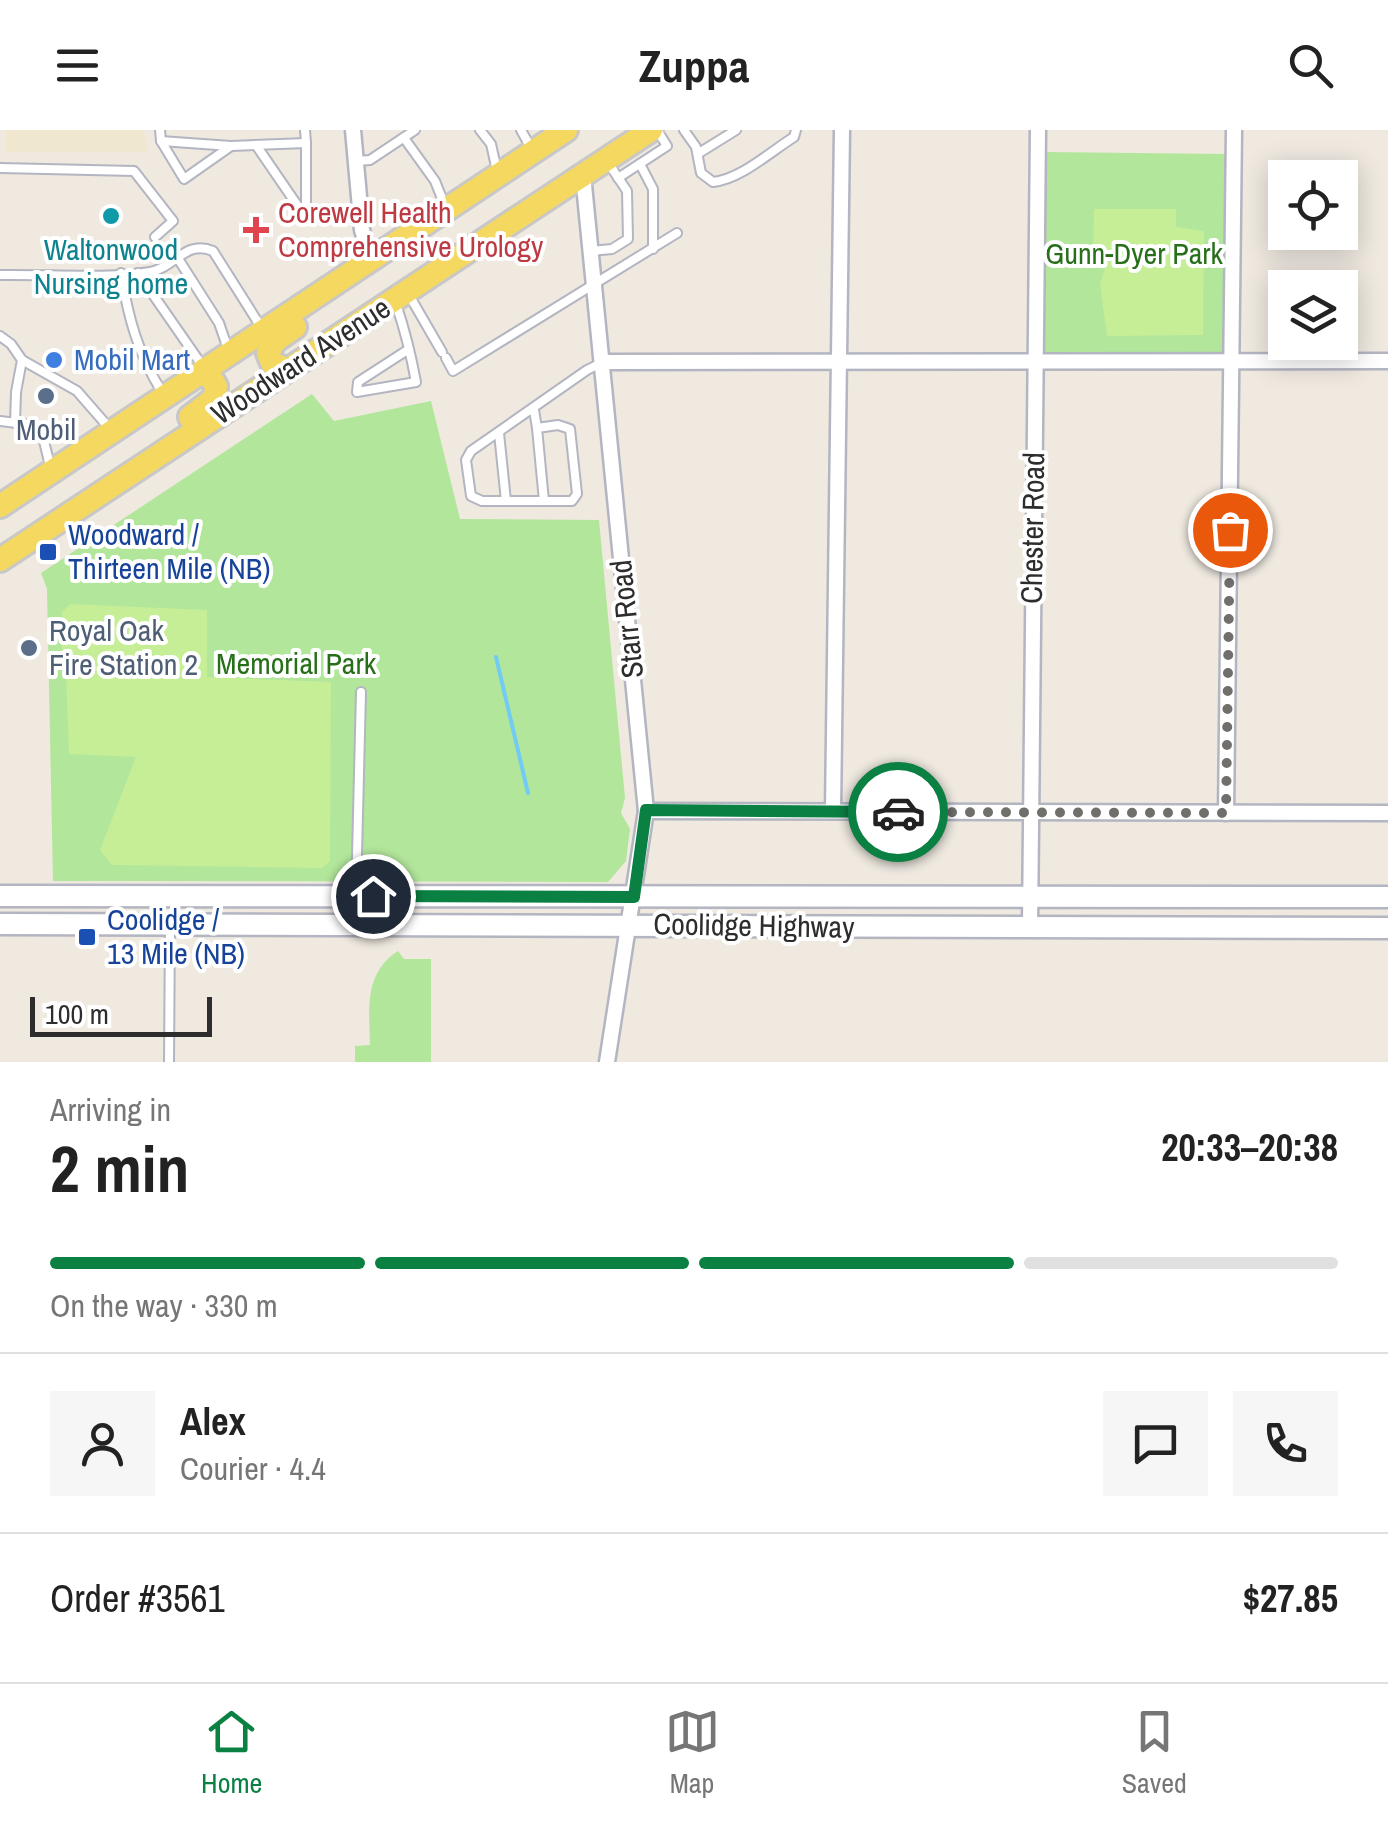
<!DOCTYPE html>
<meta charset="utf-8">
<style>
body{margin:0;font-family:"Archivo Narrow",sans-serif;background:#f6f6f6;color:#222;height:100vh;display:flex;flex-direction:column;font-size:38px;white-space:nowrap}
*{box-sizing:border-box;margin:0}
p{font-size:32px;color:#767676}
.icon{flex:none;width:55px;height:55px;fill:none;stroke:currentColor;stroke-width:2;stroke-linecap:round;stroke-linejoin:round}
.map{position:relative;height:932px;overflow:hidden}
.sheet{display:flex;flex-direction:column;background:#fff;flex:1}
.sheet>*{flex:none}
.tools{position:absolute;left:1268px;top:30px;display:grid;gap:20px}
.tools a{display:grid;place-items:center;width:90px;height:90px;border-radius:0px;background:#fff;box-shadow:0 5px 25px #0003;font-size:50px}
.scale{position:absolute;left:30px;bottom:25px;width:182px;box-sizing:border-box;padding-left:10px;border:5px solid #2d2d2d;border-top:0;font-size:28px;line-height:35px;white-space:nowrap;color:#2d2d2d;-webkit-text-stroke:8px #fff;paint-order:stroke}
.pin{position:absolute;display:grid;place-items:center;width:85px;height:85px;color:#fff;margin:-42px;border:5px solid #fff;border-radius:50%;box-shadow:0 2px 10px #0007}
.courier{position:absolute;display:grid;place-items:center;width:100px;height:100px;margin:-50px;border:8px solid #0b8043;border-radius:50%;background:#fff;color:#222;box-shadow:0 2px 12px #0007}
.head em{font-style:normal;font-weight:700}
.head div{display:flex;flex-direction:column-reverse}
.head{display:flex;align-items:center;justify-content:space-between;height:170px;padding:0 50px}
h1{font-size:65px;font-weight:700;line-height:75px}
.bar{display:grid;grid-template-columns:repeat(4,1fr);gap:15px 10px;align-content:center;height:120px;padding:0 50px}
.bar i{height:12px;border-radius:8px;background:#e0e0e0}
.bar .on{background:#0b8043}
.bar p{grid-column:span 4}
.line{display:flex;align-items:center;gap:25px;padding:0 50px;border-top:2px solid #e0e0e0}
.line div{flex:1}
.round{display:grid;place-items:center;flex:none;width:105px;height:105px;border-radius:0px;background:#f6f6f6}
header{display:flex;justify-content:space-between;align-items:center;height:130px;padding:0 50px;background:#fff;font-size:45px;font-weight:700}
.menu{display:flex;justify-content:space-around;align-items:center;height:140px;border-top:2px solid #e0e0e0;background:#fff;font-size:28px;color:#767676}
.menu a{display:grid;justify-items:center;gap:5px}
.menu .on{color:#0b8043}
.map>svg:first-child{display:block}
.education{fill:#f0e7cf}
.green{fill:#b2e69b}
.pitch{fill:#c5ee97}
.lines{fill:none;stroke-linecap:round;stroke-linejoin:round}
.stream{stroke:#71cbf3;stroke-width:4}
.service-casing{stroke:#b3b5c1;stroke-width:12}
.minor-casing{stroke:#b3b5c1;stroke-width:19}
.secondary-casing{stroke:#b3b5c1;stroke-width:25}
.primary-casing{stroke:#c8c8c8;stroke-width:28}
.service{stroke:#fff;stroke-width:8}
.minor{stroke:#fff;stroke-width:14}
.secondary{stroke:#fff;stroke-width:20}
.primary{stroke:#f5d85f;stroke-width:22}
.done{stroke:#716f6c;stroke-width:10;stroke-dasharray:0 18}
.route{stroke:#0b8043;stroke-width:12}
.culture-dot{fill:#0f9aa8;stroke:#fff;stroke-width:4}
.health-dot{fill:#e0444e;stroke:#fff;stroke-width:4}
.shop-dot{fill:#3f7fe0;stroke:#fff;stroke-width:4}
.service-dot{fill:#5c6f8a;stroke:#fff;stroke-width:4}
.transit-dot{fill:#1a4fb4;stroke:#fff;stroke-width:4}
.labels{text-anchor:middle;stroke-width:8;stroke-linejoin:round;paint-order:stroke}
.health-label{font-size:30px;fill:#be3a42;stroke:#fff;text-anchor:start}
.culture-label{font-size:30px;fill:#0d838f;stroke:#fff}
.park-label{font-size:30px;fill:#276f19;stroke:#fff}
.shop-label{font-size:30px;fill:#366cbe;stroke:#fff;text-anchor:start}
.street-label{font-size:30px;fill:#2d2d2d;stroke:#fff}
.service-label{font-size:30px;fill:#4e5e75;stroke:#fff}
.transit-label{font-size:30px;fill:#164399;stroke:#fff;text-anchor:start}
</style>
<header><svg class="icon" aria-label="menu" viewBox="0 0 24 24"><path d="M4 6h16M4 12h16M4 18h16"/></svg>Zuppa<svg class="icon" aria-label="search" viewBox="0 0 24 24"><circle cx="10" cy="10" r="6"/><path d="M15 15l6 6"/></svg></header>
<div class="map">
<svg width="1388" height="932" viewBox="0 0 1388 932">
<rect width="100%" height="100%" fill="#efe9e0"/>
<polygon class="education" points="6,0 144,0 148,22 6,22"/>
<g class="green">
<polygon points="1045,22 1226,24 1223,224 1040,224"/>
<polygon points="312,264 334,291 431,271 460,389 599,390 625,668 621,683 630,699 626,731 608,752 53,751 47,459 41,443"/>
<path d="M 398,821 L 404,829 L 431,829 L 431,932 L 355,932 L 355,916 L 370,915 C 369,878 364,843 398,821 Z"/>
</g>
<g class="pitch">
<polygon points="1094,79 1176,79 1176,97 1204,101 1203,205 1107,206 1100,154 1108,129 1093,128"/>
<polygon points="70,474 207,480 207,547 331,552 330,731 322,738 112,735 100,720 136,627 69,624 66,544 61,511 62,482"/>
</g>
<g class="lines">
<polyline class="stream" points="496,527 528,663"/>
<g class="service-casing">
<g id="service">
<polyline points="160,0 161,11 184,49 231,16 306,13 305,0"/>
<polyline points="480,0 491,14 497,41"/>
<polyline points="521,0 531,18"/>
<path d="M 684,0 L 696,17 L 701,43 L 713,52 C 741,49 770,22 794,7 L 796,0"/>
<polyline points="404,8 435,51 445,76"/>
<polyline points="161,11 231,16"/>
<polyline points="256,15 306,88 306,13"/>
<polyline points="699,23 736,0"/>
<polyline points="357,31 370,30 415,0"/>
<polyline points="640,34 653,59 653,119"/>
<polyline points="0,38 134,41 173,91 155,107"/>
<polyline points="618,48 667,16 657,0"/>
<polyline points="306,88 361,86"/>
<polyline points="591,121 612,119 628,109 627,61 609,34"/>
<polyline points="177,127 219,193 228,219"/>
<path d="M 121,143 C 128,187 138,224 162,262"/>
<polyline points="138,143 204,238"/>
<path d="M 0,145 C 45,144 108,149 150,142 C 174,138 186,109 213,121 L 261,197"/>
<polyline points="409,165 442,222"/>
<path d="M 396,174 C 405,200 411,225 416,252 L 357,262 L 358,252 L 409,219"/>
<polyline points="0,206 11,214 22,230 77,261 111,300"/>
<polyline points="446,228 453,241 677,103"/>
<polyline points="534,280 537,298 558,295 570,299 577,364 572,371 482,371 471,366 466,330 471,321 587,240 603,232"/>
<polyline points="0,291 34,295 42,303 51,340"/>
<polyline points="15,293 16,262 22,230"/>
<polyline points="537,298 544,371"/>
<polyline points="499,303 506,371"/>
<polyline points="356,766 361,562"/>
<polyline points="169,932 170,795"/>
</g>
</g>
<g class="minor-casing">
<g id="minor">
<polyline points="353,0 362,100 372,130"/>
<polyline points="583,45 646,681 607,932"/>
<polyline points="603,232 1388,231"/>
<polyline points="646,681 1388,683"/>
<polyline points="833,681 842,0"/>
<polyline points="1226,683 1234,0"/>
<polyline points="1030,796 1038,0"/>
</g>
</g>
<g class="secondary-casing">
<g id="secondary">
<polyline points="0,766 1388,767"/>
<polyline points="0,794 1388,798"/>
</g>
</g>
<g class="primary-casing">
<g id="primary">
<polyline points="288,240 272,233 268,223 275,211 295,197"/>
<polyline points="190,287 215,268 216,256 205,239"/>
<polyline points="0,376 566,0"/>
<polyline points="0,430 651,0"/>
</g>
</g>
<use href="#service" class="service"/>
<use href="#minor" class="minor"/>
<use href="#secondary" class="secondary"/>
<use href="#primary" class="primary"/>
</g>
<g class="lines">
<polyline class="done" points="898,682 1226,683 1230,400"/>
<polyline class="route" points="373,766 634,767 646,680 898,682"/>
</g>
<circle class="culture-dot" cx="111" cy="86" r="10"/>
<path class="health-dot" d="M251 85h10v10h10v10h-10v10h-10v-10h-10v-10h10z"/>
<circle class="shop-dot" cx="54" cy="230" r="10"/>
<g class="service-dot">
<circle cx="46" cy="266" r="10"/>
<circle cx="29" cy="518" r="10"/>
</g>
<g class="transit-dot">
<rect x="38" y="412" width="20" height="20" rx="5"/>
<rect x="77" y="797" width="20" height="20" rx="5"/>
</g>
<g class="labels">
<g class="health-label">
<text x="278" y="93">Corewell Health<tspan x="278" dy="34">Comprehensive Urology</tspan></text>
</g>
<g class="culture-label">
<text x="111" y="130">Waltonwood<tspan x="111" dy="34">Nursing home</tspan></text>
</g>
<g class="park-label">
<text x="1134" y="134">Gunn-Dyer Park</text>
<text x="296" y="544">Memorial Park</text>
</g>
<g class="shop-label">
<text x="74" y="240">Mobil Mart</text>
</g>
<g class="street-label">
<text transform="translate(301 231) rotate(-33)" y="10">Woodward Avenue</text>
<text transform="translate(1033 398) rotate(-89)" y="10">Chester Road</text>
<text transform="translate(627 489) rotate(-96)" y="10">Starr Road</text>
<text transform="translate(754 796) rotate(1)" y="10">Coolidge Highway</text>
</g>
<g class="service-label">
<text x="46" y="310">Mobil</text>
<text x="49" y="511" text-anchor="start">Royal Oak<tspan x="49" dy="34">Fire Station 2</tspan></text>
</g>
<g class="transit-label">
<text x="68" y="415">Woodward /<tspan x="68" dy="34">Thirteen Mile (NB)</tspan></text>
<text x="107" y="800">Coolidge /<tspan x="107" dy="34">13 Mile (NB)</tspan></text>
</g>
</g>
</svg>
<div class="tools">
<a><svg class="icon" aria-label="locate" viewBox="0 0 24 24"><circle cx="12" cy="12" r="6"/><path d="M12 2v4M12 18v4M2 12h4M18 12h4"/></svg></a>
<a><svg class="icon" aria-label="layers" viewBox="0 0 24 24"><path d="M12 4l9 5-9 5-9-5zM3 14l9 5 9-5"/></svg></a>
</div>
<div class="scale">100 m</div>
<div class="pin" style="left:1230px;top:400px;background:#ea580c"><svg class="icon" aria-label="bag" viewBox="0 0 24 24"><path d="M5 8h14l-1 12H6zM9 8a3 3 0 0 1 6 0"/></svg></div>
<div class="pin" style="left:373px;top:766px;background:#1f2937"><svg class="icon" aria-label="home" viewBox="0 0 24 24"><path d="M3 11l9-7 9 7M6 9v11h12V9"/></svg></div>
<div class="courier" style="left:898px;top:682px"><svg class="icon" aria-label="car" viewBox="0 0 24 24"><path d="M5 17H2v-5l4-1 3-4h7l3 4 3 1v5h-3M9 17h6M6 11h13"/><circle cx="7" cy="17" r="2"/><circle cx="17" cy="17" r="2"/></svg></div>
</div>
<section class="sheet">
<div class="head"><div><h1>2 min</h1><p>Arriving in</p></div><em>20:33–20:38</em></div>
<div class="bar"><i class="on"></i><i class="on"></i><i class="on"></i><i></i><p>On the way · 330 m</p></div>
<div class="line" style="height:180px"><a class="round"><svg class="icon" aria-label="person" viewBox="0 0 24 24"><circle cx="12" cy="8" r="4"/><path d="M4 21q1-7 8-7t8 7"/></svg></a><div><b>Alex</b><p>Courier · 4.4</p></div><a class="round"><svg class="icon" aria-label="chat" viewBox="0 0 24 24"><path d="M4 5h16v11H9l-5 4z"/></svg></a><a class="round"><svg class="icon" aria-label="phone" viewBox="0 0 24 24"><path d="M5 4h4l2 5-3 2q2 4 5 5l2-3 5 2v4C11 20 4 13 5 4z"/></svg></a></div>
<div class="line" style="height:130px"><div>Order #3561</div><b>$27.85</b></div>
</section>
<nav class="menu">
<a class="on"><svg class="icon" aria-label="home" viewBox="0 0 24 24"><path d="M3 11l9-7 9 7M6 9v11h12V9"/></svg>Home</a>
<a><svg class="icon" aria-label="map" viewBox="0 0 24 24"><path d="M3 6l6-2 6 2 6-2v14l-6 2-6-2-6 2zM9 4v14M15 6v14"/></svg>Map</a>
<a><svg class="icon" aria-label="saved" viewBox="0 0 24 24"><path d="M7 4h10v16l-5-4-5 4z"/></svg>Saved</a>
</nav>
